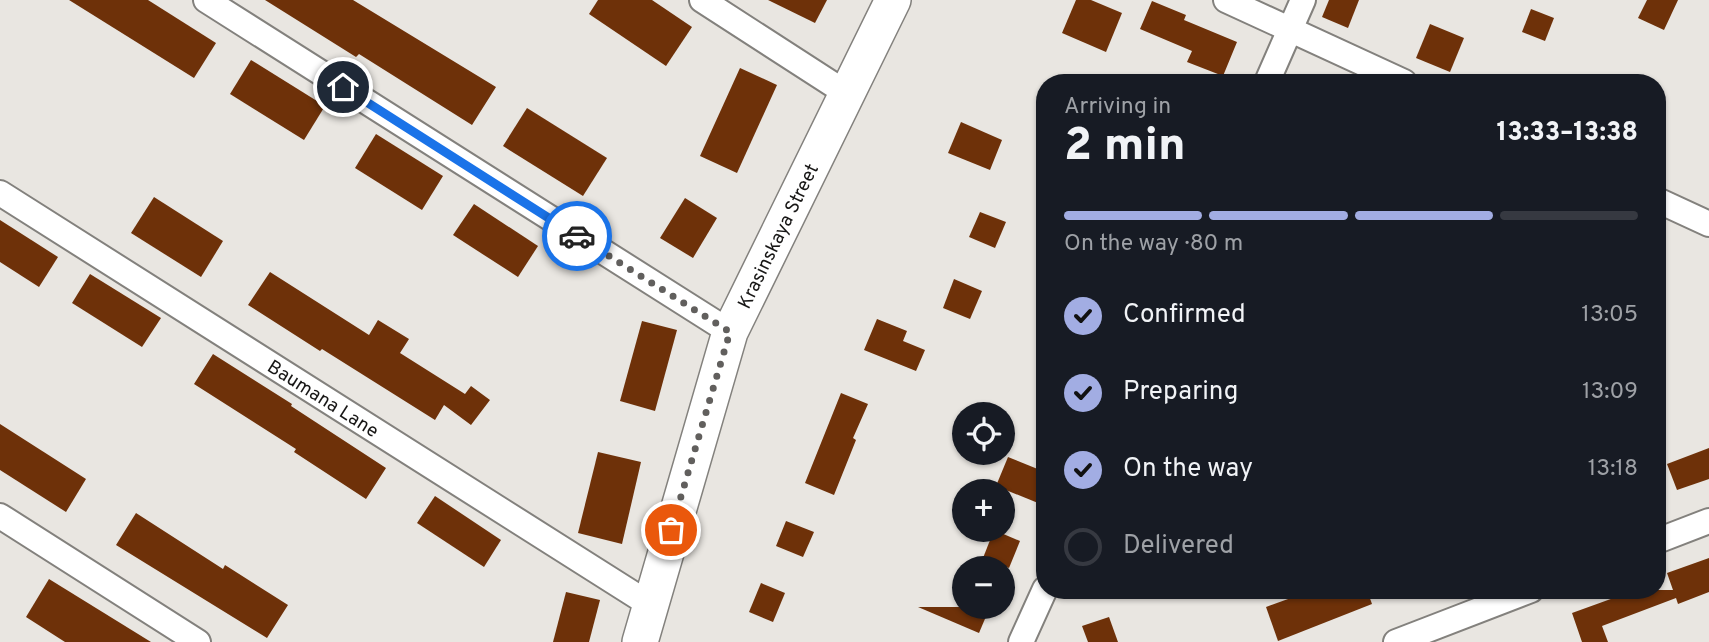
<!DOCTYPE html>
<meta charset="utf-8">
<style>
body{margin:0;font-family:Overpass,sans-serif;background:#20242c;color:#f1f3f6;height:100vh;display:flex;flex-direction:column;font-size:26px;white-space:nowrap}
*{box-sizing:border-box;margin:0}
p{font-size:23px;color:#9ea1a6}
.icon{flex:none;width:38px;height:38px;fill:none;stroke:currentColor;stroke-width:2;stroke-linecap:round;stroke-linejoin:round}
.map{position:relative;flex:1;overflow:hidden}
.panel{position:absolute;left:1036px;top:74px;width:630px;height:525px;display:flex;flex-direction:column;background:#171b24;border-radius:28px;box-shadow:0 2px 5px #0004}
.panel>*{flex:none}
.buttons{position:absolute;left:952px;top:402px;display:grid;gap:14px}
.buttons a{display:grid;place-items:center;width:63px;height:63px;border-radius:50%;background:#171b24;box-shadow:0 2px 5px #0004;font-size:35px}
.pin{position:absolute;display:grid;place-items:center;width:60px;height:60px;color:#fff;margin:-30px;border:4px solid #fff;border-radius:50%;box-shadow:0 2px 7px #0007}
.courier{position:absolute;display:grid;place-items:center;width:70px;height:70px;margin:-35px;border:5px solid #1a73e8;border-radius:50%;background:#fff;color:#222;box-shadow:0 2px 9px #0007}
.overview em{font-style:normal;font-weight:800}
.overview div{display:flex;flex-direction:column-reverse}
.overview{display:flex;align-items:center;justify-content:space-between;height:119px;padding:0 28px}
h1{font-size:46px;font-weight:800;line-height:52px}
.bar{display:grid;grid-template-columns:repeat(4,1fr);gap:10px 7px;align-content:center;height:84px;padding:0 28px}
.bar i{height:9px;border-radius:5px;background:#363941}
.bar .current{background:#a2ade3}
.bar p{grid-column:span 4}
ol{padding:0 28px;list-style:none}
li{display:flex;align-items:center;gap:21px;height:77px}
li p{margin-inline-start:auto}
li .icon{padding:7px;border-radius:50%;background:#a2ade3;color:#111;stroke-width:4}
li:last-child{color:#9ea1a6}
li i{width:38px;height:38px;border:4px solid #363941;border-radius:50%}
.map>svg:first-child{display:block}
.building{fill:#6e3109}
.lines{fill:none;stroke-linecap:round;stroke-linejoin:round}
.street-casing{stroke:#83817d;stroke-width:28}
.secondary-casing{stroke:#83817d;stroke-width:38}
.street{stroke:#fff;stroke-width:24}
.secondary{stroke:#fff;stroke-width:35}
.done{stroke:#615f5d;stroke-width:7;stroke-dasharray:0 12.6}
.route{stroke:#1a73e8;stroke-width:9}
.labels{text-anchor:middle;stroke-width:7;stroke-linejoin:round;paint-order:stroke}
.street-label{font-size:19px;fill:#181716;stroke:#e9e6e1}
</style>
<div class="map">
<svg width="1709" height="642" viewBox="0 0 1709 642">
<rect width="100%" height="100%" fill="#e9e6e1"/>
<g class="building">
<polygon points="69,0 148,0 216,43 194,78"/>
<polygon points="265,0 353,0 496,87 472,125 359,54 356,57"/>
<polygon points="598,0 652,0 692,27 666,66 589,14"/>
<polygon points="768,0 827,0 815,23"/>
<polygon points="1076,0 1091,0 1122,13 1106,52 1062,33"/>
<polygon points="1329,0 1359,0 1348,28 1322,17"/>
<polygon points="1647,0 1678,0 1664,30 1638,18"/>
<polygon points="1152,1 1186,15 1184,20 1237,42 1223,76 1187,62 1192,51 1140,29"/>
<polygon points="1531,9 1554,18 1545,41 1522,32"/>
<polygon points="1430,24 1464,38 1450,72 1416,58"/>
<polygon points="251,60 325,106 304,140 230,94"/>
<polygon points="740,68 777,85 737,173 700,156"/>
<polygon points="527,108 607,158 583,196 503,146"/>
<polygon points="961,122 1002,140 990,170 948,153"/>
<polygon points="376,134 443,176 422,210 355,168"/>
<polygon points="154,197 223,241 201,277 131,233"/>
<polygon points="685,198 717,218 693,258 660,238"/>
<polygon points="474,204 538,246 518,277 453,235"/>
<polygon points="980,212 1006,222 995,248 969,237"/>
<polygon points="0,220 58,257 39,287 0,262"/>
<polygon points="270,272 369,335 378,320 409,339 400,353 465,394 471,386 490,400 471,425 444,405 435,420 322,349 320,351 248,305"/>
<polygon points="90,274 161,318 142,347 72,303"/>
<polygon points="954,279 982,291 970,319 943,308"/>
<polygon points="877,319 907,331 903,341 925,350 916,371 864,350"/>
<polygon points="642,321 677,330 655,411 620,401"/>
<polygon points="213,354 292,404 291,406 386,468 366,499 294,452 296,449 194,384"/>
<polygon points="841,393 868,404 853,438 856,440 834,495 805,483"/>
<polygon points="0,424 86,479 66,512 0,470"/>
<polygon points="1709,448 1709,479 1677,490 1667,464"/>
<polygon points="598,452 641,462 622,544 578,533"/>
<polygon points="1008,457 1045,472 1045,486 1038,503 996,486"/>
<polygon points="435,496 501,540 484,567 417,523"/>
<polygon points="136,513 223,569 225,565 288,605 267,638 116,545"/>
<polygon points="786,521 814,532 803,557 776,546"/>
<polygon points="994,530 1020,541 1009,568 983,558"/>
<polygon points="1709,558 1709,592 1678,604 1676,598 1602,626 1608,642 1582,642 1572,613 1619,596 1616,590 1673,590 1667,573"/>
<polygon points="49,579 151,642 65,642 26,617"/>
<polygon points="761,583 785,593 773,622 749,612"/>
<polygon points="1313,590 1367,590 1372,604 1278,641 1266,607"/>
<polygon points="566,592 600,600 589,642 553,642"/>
<polygon points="918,607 990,607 979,633"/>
<polygon points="1109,617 1118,642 1088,642 1082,626"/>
</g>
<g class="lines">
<g class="street-casing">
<g id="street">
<polyline points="206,0 730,332"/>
<polyline points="702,0 846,93"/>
<polyline points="1226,0 1404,82"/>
<polyline points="1267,82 1303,0"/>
<path id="s1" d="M 0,193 L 649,604"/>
<polyline points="1657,200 1709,224"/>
<polyline points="0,516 198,642"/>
<polyline points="1657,541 1709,521"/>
<polyline points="1021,642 1045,589"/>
<polyline points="1396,642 1531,590"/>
</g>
</g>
<g class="secondary-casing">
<g id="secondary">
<path id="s2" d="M 640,642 L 730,332 L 893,0"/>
</g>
</g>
<use href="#street" class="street"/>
<use href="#secondary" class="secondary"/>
</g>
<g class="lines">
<polyline class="done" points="577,236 730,332 671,530"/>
<polyline class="route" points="343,87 577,236"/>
</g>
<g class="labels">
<g class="street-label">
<text dy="7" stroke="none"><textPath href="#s2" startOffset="430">Krasinskaya Street</textPath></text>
<text dy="7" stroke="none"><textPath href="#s1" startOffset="383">Baumana Lane</textPath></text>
</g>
</g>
</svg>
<div class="buttons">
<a><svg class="icon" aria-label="locate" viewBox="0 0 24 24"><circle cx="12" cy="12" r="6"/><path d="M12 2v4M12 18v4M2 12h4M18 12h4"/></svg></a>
<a>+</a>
<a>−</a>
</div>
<div class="pin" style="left:671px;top:530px;background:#ea580c"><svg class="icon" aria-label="bag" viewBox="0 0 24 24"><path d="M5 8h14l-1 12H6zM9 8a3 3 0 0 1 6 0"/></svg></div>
<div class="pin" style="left:343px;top:87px;background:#1f2937"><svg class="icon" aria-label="home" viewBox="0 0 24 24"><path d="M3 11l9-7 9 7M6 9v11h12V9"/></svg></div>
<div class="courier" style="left:577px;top:236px"><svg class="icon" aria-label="car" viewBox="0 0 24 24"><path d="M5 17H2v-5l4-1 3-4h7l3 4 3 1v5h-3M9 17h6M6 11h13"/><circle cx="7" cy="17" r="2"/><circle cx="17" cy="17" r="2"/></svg></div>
<section class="panel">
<div class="overview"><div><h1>2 min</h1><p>Arriving in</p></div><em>13:33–13:38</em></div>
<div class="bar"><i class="current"></i><i class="current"></i><i class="current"></i><i></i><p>On the way · 80 m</p></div>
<ol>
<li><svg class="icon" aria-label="check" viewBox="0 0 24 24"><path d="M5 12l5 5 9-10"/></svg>Confirmed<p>13:05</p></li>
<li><svg class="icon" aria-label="check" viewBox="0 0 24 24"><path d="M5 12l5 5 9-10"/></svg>Preparing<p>13:09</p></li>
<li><svg class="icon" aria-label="check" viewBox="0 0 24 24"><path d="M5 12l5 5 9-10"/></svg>On the way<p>13:18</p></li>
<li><i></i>Delivered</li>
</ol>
</section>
</div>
